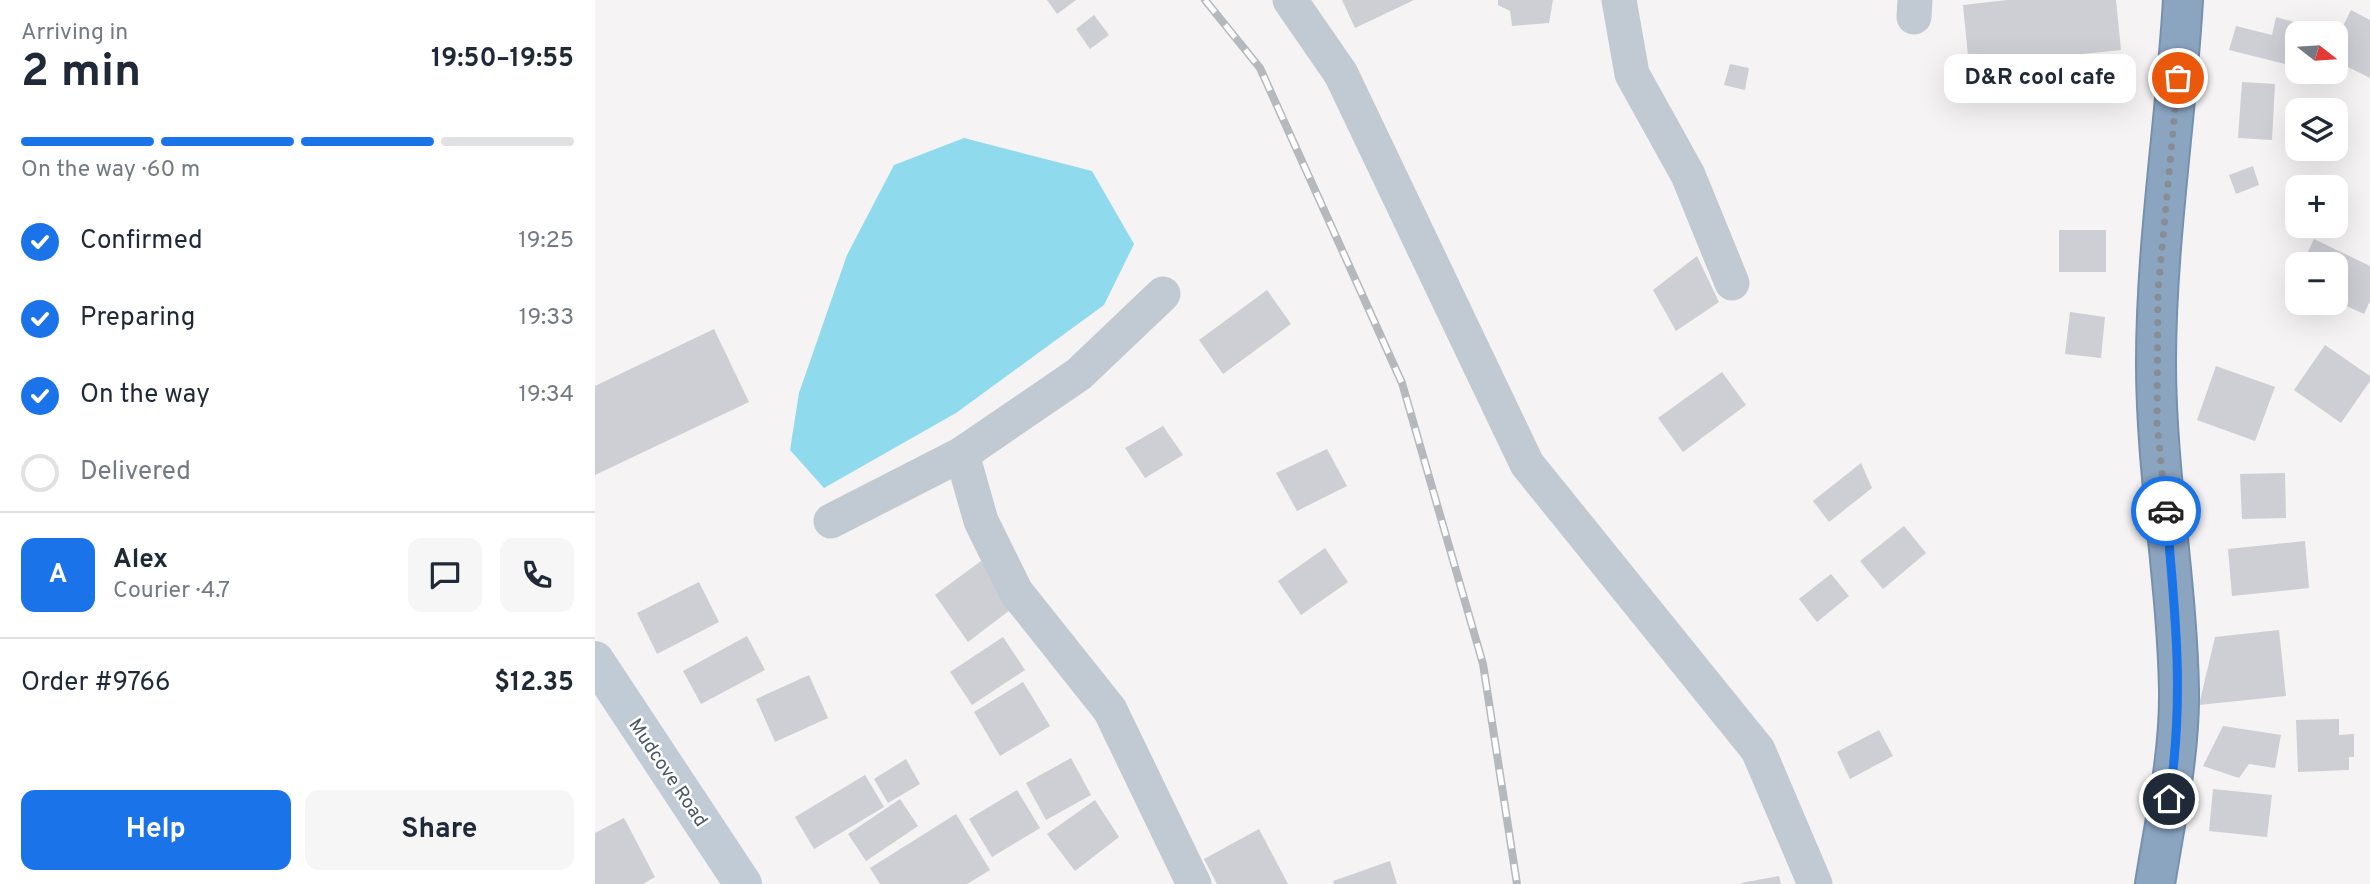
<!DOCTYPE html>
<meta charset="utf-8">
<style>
body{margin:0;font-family:Overpass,sans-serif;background:#f6f6f7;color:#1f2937;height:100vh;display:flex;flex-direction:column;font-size:26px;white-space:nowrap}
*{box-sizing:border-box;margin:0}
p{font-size:23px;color:#747a83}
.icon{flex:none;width:38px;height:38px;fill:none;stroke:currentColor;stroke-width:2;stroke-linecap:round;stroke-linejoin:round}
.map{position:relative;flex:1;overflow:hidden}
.sheet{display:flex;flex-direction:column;background:#fff;width:595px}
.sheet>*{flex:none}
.needle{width:46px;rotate:107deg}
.tools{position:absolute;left:1690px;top:21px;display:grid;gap:14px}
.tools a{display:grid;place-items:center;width:63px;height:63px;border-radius:14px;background:#fff;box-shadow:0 7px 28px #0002;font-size:35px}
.pin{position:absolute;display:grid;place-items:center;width:60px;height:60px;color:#fff;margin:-30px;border:4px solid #fff;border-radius:50%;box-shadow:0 2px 7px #0007}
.courier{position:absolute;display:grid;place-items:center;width:70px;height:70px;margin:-35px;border:5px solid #1a73e8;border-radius:50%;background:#fff;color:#222;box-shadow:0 2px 9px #0007}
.bubble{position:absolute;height:49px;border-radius:14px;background:#fff;box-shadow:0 7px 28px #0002;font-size:23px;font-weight:700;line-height:49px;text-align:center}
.head em{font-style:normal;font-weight:700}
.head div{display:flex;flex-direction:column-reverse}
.head{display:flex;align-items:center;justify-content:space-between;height:119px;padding:0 21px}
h1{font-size:46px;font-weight:700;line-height:52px}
.bar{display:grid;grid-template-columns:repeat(4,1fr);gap:10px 7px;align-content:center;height:84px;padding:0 21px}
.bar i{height:9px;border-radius:5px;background:#e0e1e3}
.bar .selected{background:#1a73e8}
.bar p{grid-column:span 4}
.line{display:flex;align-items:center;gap:18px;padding:0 21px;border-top:2px solid #e0e1e3}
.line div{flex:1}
.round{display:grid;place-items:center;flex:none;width:74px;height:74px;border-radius:14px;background:#f6f6f7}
ol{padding:0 21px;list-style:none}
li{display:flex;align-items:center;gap:21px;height:77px}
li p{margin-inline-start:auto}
li .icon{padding:7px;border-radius:50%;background:#1a73e8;color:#fff;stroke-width:4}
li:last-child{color:#747a83}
li i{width:38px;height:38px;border:4px solid #e0e1e3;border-radius:50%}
.action{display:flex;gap:14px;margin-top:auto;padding:14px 21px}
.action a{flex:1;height:80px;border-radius:14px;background:#1a73e8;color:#fff;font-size:28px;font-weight:700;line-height:80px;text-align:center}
.action a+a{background:#f6f6f7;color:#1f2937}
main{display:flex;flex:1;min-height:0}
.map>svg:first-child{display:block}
.water{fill:#90daee}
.building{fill:#cdcfd5}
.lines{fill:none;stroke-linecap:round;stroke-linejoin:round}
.highway-casing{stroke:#7690ad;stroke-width:42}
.street{stroke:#c1cad2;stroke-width:35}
.secondary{stroke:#c1cbd6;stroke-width:38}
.highway{stroke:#8ba5c1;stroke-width:38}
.rail-casing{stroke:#b5b8bd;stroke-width:8}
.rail{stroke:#fff;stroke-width:5;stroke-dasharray:16;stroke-linecap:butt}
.done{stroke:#868d94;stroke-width:7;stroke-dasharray:0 12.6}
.route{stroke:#1a73e8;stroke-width:9}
.labels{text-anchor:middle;stroke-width:5;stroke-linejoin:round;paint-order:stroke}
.street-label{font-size:19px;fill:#4a5661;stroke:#fff}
</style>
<main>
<section class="sheet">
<div class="head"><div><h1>2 min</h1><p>Arriving in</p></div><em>19:50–19:55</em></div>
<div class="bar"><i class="selected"></i><i class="selected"></i><i class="selected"></i><i></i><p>On the way · 60 m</p></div>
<ol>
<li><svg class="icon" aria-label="check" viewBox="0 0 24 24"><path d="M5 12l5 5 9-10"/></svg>Confirmed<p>19:25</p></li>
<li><svg class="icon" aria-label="check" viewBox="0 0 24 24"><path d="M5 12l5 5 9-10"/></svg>Preparing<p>19:33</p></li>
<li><svg class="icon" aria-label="check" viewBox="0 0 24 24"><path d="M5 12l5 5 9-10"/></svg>On the way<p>19:34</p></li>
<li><i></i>Delivered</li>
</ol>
<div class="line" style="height:126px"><b class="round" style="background:#1a73e8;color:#fff">A</b><div><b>Alex</b><p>Courier · 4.7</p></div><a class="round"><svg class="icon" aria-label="chat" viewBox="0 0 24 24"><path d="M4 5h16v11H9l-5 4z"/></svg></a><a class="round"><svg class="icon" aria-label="phone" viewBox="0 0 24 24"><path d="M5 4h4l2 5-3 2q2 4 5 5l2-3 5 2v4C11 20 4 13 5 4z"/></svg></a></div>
<div class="line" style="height:91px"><div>Order #9766</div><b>$12.35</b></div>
<div class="action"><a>Help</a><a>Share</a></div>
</section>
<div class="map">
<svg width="1775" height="884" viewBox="0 0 1775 884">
<rect width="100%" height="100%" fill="#f5f3f3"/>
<polygon class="water" points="369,138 497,171 539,244 509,305 361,413 229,488 195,450 204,393 252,255 299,165"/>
<g class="building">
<polygon points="452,0 481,0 462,14"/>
<polygon points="747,0 819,0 760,28"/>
<polygon points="903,0 958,0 954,23 917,26 915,11 903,5"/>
<polygon points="1412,0 1521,0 1526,50 1374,66 1368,5"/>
<polygon points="1756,10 1775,20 1775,78 1741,61 1741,40"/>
<polygon points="499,15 514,35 495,49 481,29"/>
<polygon points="1681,17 1709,25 1707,33 1703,33 1698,66 1634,50 1641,26 1677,35"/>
<polygon points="1135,64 1154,68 1150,90 1129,85"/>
<polygon points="1647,82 1680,84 1677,140 1643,138"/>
<polygon points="1658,166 1664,185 1641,194 1634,175"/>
<rect x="1464" y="230" width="47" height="42"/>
<polygon points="1719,239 1775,266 1775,301 1769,314 1741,301 1741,264 1707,264"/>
<polygon points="1102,256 1124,302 1081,331 1058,290"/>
<polygon points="672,290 696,324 628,374 604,340"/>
<polygon points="1475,312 1510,317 1506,358 1470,354"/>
<polygon points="119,329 154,402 0,475 0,386"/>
<polygon points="1730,345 1775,376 1775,381 1746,423 1699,390"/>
<polygon points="1621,366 1680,387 1660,441 1602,420"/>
<polygon points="1127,372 1151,405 1088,452 1063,418"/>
<polygon points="568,426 588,455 550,478 530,448"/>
<polygon points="732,449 752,486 702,511 681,473"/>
<polygon points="1266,463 1277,488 1234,522 1218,501"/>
<polygon points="1690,473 1691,518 1647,519 1645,474"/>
<polygon points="1309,526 1331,553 1288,589 1265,561"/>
<polygon points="1710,541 1714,588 1637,596 1633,549"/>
<polygon points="730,548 753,582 706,615 683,581"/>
<polygon points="386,561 419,607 373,642 340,595"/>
<polygon points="1236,574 1254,596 1222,622 1204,599"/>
<polygon points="104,582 124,622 62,654 42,613"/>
<polygon points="1684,630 1691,696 1604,705 1620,637"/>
<polygon points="152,636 170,670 106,704 88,671"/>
<polygon points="408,637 430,670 377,705 355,672"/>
<polygon points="214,675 233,718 180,742 161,699"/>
<polygon points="428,682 455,726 405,756 379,712"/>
<polygon points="1744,719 1744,735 1759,734 1759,757 1754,757 1754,770 1703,772 1701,720"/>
<polygon points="1628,726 1686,735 1680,768 1654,764 1644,778 1608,766"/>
<polygon points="1284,730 1298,756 1255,779 1242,752"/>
<polygon points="476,758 496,795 451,820 431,783"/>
<polygon points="311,759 325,784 293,803 279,779"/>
<polygon points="270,775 289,807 219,849 200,817"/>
<polygon points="1618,789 1677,795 1672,837 1614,831"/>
<polygon points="422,790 445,828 397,857 374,819"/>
<polygon points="305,799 323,826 271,861 253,834"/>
<polygon points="500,800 524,837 480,871 452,834"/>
<polygon points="361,814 395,870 372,884 285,884 275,868"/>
<polygon points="29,818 60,877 48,884 0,884 0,833"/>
<polygon points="664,829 693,884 622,884 609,859"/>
<polygon points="795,861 802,884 739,884 738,881"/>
<polygon points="1184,876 1186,884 1147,884 1146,883"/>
</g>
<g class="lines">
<g class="highway-casing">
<path id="highway" d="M 1560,884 C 1570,820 1585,755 1584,690 C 1582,581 1561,473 1561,363 C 1561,242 1581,121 1588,0"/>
</g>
<g class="street">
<polyline points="695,0 746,74 932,464 1163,750 1220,884"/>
<polyline points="1024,0 1037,74 1093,175 1137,283"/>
<polyline points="1319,17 1320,0"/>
<polyline points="367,454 386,521 421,592 515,710 599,884"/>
<polyline points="236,521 367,454 484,374 568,294"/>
</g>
<polyline class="secondary" points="0,660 148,884"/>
<use href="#highway" class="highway"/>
<g class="rail-casing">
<polyline id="rail" points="610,0 665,68 807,383 888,664 922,884"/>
</g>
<use href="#rail" class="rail"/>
</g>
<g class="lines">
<polyline class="done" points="1571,511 1562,423 1563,291 1583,78"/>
<path class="route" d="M 1571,511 C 1580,607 1590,702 1574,799"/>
</g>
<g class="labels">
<g class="street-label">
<text transform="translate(74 772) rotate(56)" y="7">Mudcove Road</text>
</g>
</g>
</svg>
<div class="tools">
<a><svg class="needle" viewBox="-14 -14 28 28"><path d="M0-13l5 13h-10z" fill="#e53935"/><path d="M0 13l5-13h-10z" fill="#747a83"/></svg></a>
<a><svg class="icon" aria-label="layers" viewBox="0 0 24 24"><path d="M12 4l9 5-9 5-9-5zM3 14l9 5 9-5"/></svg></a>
<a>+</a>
<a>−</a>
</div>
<div class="pin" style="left:1583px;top:78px;background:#ea580c"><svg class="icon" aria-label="bag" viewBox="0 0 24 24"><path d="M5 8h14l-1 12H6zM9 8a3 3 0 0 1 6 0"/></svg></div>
<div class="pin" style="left:1574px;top:799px;background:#1f2937"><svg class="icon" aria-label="home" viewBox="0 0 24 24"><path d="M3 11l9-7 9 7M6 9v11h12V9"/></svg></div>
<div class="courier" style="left:1571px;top:511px"><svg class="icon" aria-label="car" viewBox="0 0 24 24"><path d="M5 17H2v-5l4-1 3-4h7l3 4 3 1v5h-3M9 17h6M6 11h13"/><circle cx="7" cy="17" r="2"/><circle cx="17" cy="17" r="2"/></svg></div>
<div class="bubble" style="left:1349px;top:54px;width:192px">D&amp;R cool cafe</div>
</div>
</main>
